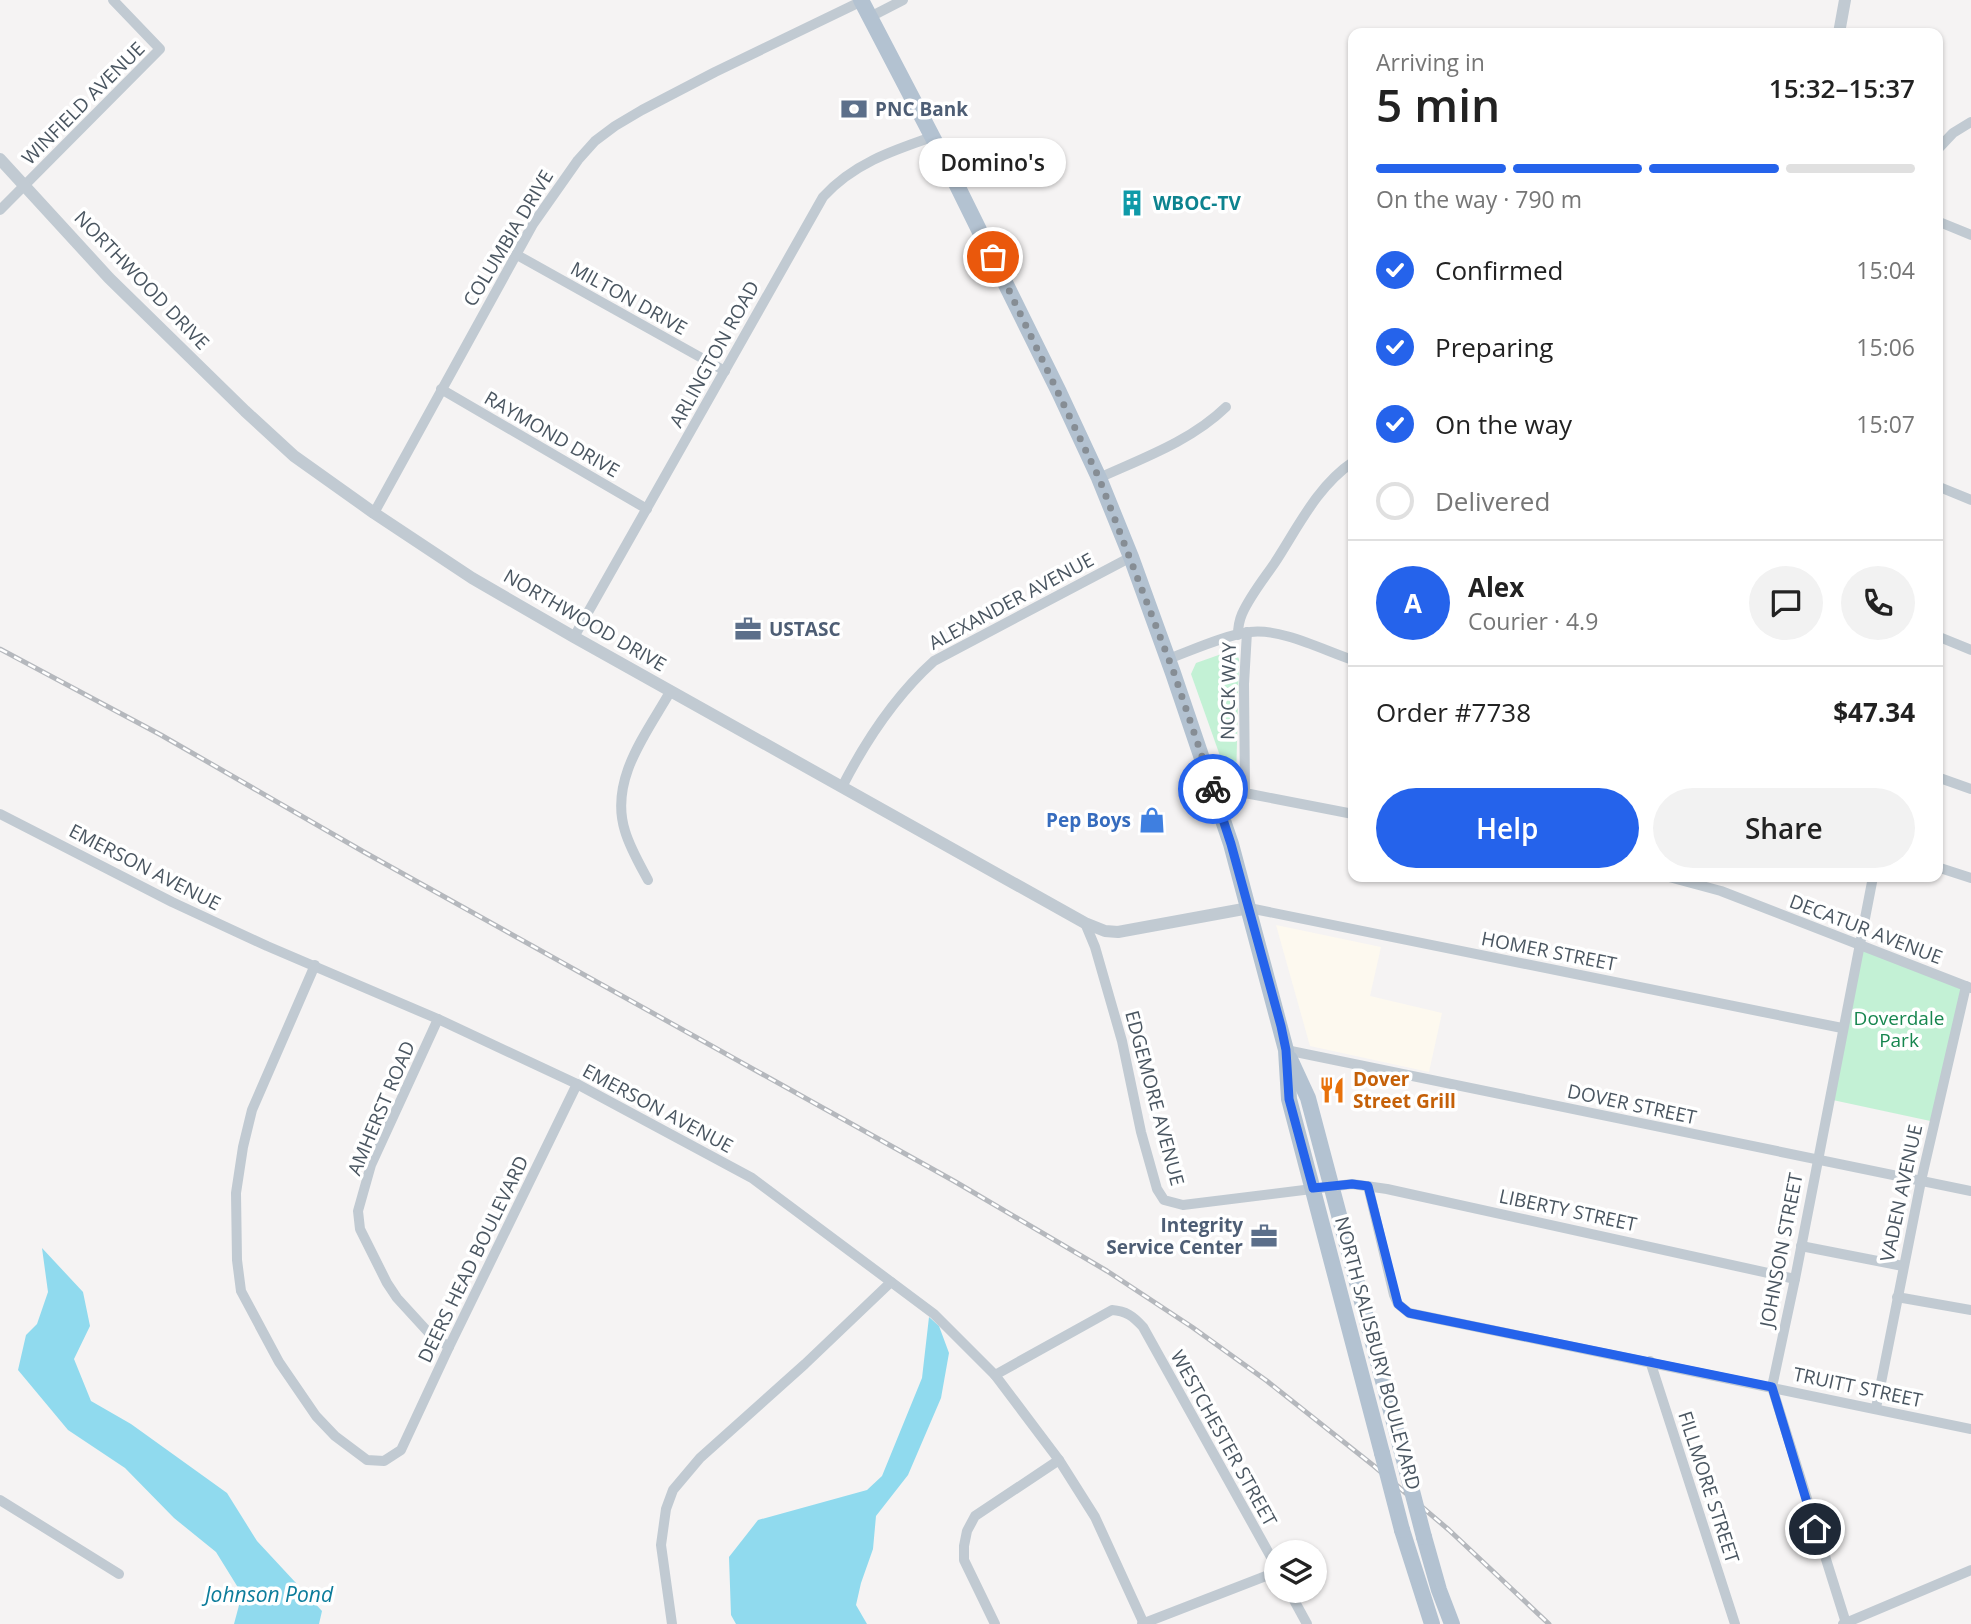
<!DOCTYPE html>
<meta charset="utf-8">
<style>
body{margin:0;font-family:"Open Sans",sans-serif;background:#f2f2f2;color:#222;height:100vh;display:flex;flex-direction:column;font-size:26px;white-space:nowrap}
*{box-sizing:border-box;margin:0}
p{font-size:23px;color:#767676}
.icon{flex:none;width:38px;height:38px;fill:none;stroke:currentColor;stroke-width:2;stroke-linecap:round;stroke-linejoin:round}
.map{position:relative;flex:1;overflow:hidden}
.drawer{position:absolute;left:1348px;top:28px;width:595px;height:854px;display:flex;flex-direction:column;background:#fff;border-radius:14px;box-shadow:0 2px 5px #0004}
.drawer>*{flex:none}
.tools{position:absolute;left:1264px;top:1540px;display:grid;gap:14px}
.tools a{display:grid;place-items:center;width:63px;height:63px;border-radius:50%;background:#fff;box-shadow:0 2px 5px #0004;font-size:35px}
.pin{position:absolute;display:grid;place-items:center;width:60px;height:60px;color:#fff;margin:-30px;border:4px solid #fff;border-radius:50%;box-shadow:0 2px 7px #0007}
.courier{position:absolute;display:grid;place-items:center;width:70px;height:70px;margin:-35px;border:5px solid #2563eb;border-radius:50%;background:#fff;color:#222;box-shadow:0 2px 9px #0007}
.bubble{position:absolute;height:49px;border-radius:24px;background:#fff;box-shadow:0 2px 5px #0004;font-size:23px;font-weight:600;line-height:49px;text-align:center}
.headline em{font-style:normal;font-weight:600}
.headline div{display:flex;flex-direction:column-reverse}
.headline{display:flex;align-items:center;justify-content:space-between;height:119px;padding:0 28px}
h1{font-size:46px;font-weight:600;line-height:52px}
.bar{display:grid;grid-template-columns:repeat(4,1fr);gap:10px 7px;align-content:center;height:84px;padding:0 28px}
.bar i{height:9px;border-radius:5px;background:#e0e0e0}
.bar .active{background:#2563eb}
.bar p{grid-column:span 4}
.line{display:flex;align-items:center;gap:18px;padding:0 28px;border-top:2px solid #e0e0e0}
.line div{flex:1}
.round{display:grid;place-items:center;flex:none;width:74px;height:74px;border-radius:37px;background:#f2f2f2}
ol{padding:0 28px;list-style:none}
li{display:flex;align-items:center;gap:21px;height:77px}
li p{margin-inline-start:auto}
li .icon{padding:7px;border-radius:50%;background:#2563eb;color:#fff;stroke-width:4}
li:last-child{color:#767676}
li i{width:38px;height:38px;border:4px solid #e0e0e0;border-radius:50%}
.action{display:flex;gap:14px;margin-top:auto;padding:14px 28px}
.action a{flex:1;height:80px;border-radius:42px;background:#2563eb;color:#fff;font-size:28px;font-weight:600;line-height:80px;text-align:center}
.action a+a{background:#f2f2f2;color:#222}
.map>svg:first-child{display:block}
.commercial{fill:#fdf9ef}
.green{fill:#c3f1d5}
.water{fill:#90daee}
.lines{fill:none;stroke-linecap:round;stroke-linejoin:round}
.minor{stroke:#c1cad2;stroke-width:10}
.tertiary{stroke:#c1cad2;stroke-width:12}
.primary{stroke:#b3c2d1;stroke-width:16}
.rail-casing{stroke:#b5b8bd;stroke-width:5}
.rail{stroke:#fff;stroke-width:2.5;stroke-dasharray:8;stroke-linecap:butt}
.primary-bridge{stroke:#b3c2d1;stroke-width:16}
.done{stroke:#868d94;stroke-width:7;stroke-dasharray:0 12.6}
.route{stroke:#2563eb;stroke-width:9}
.labels{text-anchor:middle;stroke-width:7;stroke-linejoin:round;paint-order:stroke}
.street-label{font-size:19px;fill:#4a5661;stroke:#fff}
.service-label{font-size:19px;font-weight:bold;fill:#4e5e75;stroke:#fff;text-anchor:start}
.culture-label{font-size:19px;font-weight:bold;fill:#0d838f;stroke:#fff;text-anchor:start}
.shop-label{font-size:19px;font-weight:bold;fill:#366cbe;stroke:#fff;text-anchor:end}
.park-label{font-size:19px;fill:#17864f;stroke:#fff}
.food-label{font-size:19px;font-weight:bold;fill:#c56008;stroke:#fff;text-anchor:start}
.water-label{font-size:21px;font-style:italic;fill:#0c7c9b;stroke:#fff}
</style>
<div class="map">
<svg width="1971" height="1624" viewBox="0 0 1971 1624">
<rect width="100%" height="100%" fill="#f5f3f3"/>
<polygon class="commercial" points="1276,925 1381,947 1370,996 1442,1013 1429,1072 1310,1046"/>
<g class="green">
<polygon points="1230,651 1235,653 1239,659 1236,782 1230,784 1191,674 1196,663"/>
<polygon points="1858,945 1966,986 1935,1122 1828,1099"/>
</g>
<g class="water">
<polygon points="42,1248 83,1292 90,1326 74,1359 91,1401 131,1424 227,1493 257,1541 322,1611 319,1624 234,1624 242,1594 216,1552 174,1518 125,1468 68,1430 18,1370 26,1335 37,1324 48,1292"/>
<polygon points="929,1317 939,1326 949,1353 941,1398 908,1475 876,1516 873,1549 861,1583 856,1605 867,1624 736,1624 731,1615 729,1557 758,1520 867,1490 882,1476 922,1378"/>
</g>
<g class="lines">
<g class="minor">
<polyline points="870,17 903,0"/>
<polyline points="1937,150 1953,133 1971,122"/>
<polyline points="0,210 160,49 113,0"/>
<polyline points="1937,221 1971,235"/>
<polyline points="517,255 725,371"/>
<polyline points="441,389 647,509"/>
<path d="M 1099,478 C 1143,458 1191,441 1226,407"/>
<polyline points="1937,486 1971,500"/>
<polyline points="374,513 533,224 578,160 595,141 615,126 642,110 715,72 862,1"/>
<polyline points="1247,632 1244,684 1245,793 1353,814"/>
<path d="M 1238,635 C 1238,627 1239,621 1242,614 C 1250,596 1263,580 1274,564 C 1297,529 1317,486 1353,462"/>
<polyline points="1937,636 1971,650"/>
<path d="M 574,637 L 823,197 C 853,164 891,151 932,137"/>
<path d="M 1168,659 C 1190,651 1228,634 1250,632 C 1281,628 1323,650 1353,660"/>
<polyline points="1937,777 1971,789"/>
<path d="M 842,787 C 866,740 895,696 934,661 L 1131,557"/>
<polyline points="0,814 172,902 267,946 438,1019 577,1084 752,1178 934,1314 995,1375 1059,1460 1095,1517 1144,1624"/>
<polyline points="1937,867 1971,878"/>
<polyline points="1669,877 1721,891 1971,988"/>
<path d="M 648,880 C 640,865 630,848 625,831 C 609,780 646,734 670,692"/>
<polyline points="1249,908 1842,1028"/>
<polyline points="1085,923 1095,947 1122,1041 1141,1132 1157,1189 1164,1200 1183,1205 1352,1184 1387,1189 1795,1279"/>
<polyline points="315,965 252,1110 243,1147 236,1193 237,1260 241,1291 279,1362 316,1416 335,1436 367,1460 384,1461 401,1450 449,1347 577,1084"/>
<polyline points="438,1019 371,1165 358,1211 360,1229 387,1283 397,1298 429,1333 449,1347"/>
<polyline points="1286,1050 1971,1191"/>
<polyline points="1368,1186 1394,1295 1398,1304 1409,1313 1971,1429"/>
<polyline points="1801,1246 1903,1266"/>
<polyline points="1897,1297 1971,1310"/>
<polyline points="1650,1361 1735,1624"/>
<path d="M 995,1375 L 1112,1310 C 1126,1311 1133,1316 1143,1327 L 1276,1566"/>
<polyline points="1876,1408 1921,1181 1966,986"/>
<polyline points="0,1500 119,1574"/>
<polyline points="1289,1591 1307,1624"/>
<polyline points="1846,1623 1772,1387 1795,1279 1873,877"/>
<polyline points="672,1624 661,1545 666,1509 673,1490 700,1458 805,1364 891,1282"/>
<polyline points="995,1624 964,1560 964,1546 967,1531 975,1516 1059,1460"/>
<polyline points="1142,1624 1276,1572"/>
<polyline points="1843,1624 1971,1570"/>
</g>
<g class="tertiary">
<polyline points="1839,33 1845,0"/>
<polyline points="0,159 109,278 245,411 294,456 374,513 472,578 574,637 1085,923 1105,931 1118,932 1249,908"/>
</g>
<g class="primary">
<polyline points="861,0 945,161 1059,392 1099,478 1131,557 1173,673 1231,844 1286,1050 1289,1099 1382,1453"/>
<polyline points="1290,1059 1308,1098 1405,1464"/>
<polyline points="1402,1530 1432,1624"/>
<polyline points="1424,1537 1439,1590 1452,1624"/>
</g>
<g class="rail-casing">
<polyline id="rail" points="0,649 161,735 364,852 954,1181 1107,1271 1192,1327 1267,1381 1374,1466 1449,1530 1549,1624"/>
</g>
<use href="#rail" class="rail"/>
<g class="primary-bridge">
<polyline points="1382,1453 1402,1530"/>
<polyline points="1405,1464 1424,1537"/>
</g>
</g>
<g class="lines">
<polyline class="done" points="993,257 1099,478 1174,673 1213,789"/>
<polyline class="route" points="1213,789 1231,844 1281,1026 1286,1050 1289,1099 1313,1188 1352,1184 1368,1186 1398,1304 1409,1313 1772,1387 1815,1529"/>
</g>
<defs>
<g id="bank-bare" transform="scale(2.1)"><path d="M-6-4H6V4H-6ZM0-2.3a2.3 2.3 0 1 0 0 4.6a2.3 2.3 0 1 0 0-4.6Z" fill="#5c6f8a" stroke="#fff" stroke-width="2.5" paint-order="stroke"/></g>
<g id="building-bare" transform="scale(2.1)"><path d="M-4-6H4V6H1V3H-1V6H-4ZM-2.5-4.3h1.7v1.8h-1.7ZM.8-4.3h1.7v1.8H.8ZM-2.5-1h1.7V.8h-1.7ZM.8-1h1.7V.8H.8Z" fill="#0f9aa8" stroke="#fff" stroke-width="2.5" paint-order="stroke"/></g>
<g id="office-bare" transform="scale(2.1)"><path d="M-6-3h4V-5.5h4V-3h4V5H-6ZM-1-4.5V-3h2v-1.5ZM-6 0V1H6V0Z" fill="#5c6f8a" stroke="#fff" stroke-width="2.5" paint-order="stroke"/></g>
<g id="shop-bare" transform="scale(2.1)"><path d="M-5-2.5h2.3a2.7 3.5 0 0 1 5.4 0H5L5.5 6h-11ZM-1.5-2.5h3a1.5 2.3 0 0 0-3 0Z" fill="#3f7fe0" stroke="#fff" stroke-width="2.5" paint-order="stroke"/></g>
<g id="restaurant-bare" transform="scale(2.1)"><path d="M-5-6h1v4h1v-4h1v4h1v-4h1v5L-1.5 .5V6h-2V.5L-5-1ZM5-6V6H3V1.5H1.5Q1.5-4 5-6Z" fill="#e8710a" stroke="#fff" stroke-width="2.5" paint-order="stroke"/></g>
</defs>
<g fill-rule="evenodd">
<use href="#bank-bare" x="854" y="109"/>
<use href="#building-bare" x="1132" y="203"/>
<use href="#office-bare" x="748" y="629"/>
<use href="#shop-bare" x="1152" y="820"/>
<use href="#restaurant-bare" x="1332" y="1090"/>
<use href="#office-bare" x="1264" y="1236"/>
</g>
<g class="labels">
<g class="street-label">
<text transform="translate(83 103) rotate(-45)" y="7">WINFIELD AVENUE</text>
<text transform="translate(508 238) rotate(-59)" y="7">COLUMBIA DRIVE</text>
<text transform="translate(142 280) rotate(46)" y="7">NORTHWOOD DRIVE</text>
<text transform="translate(629 298) rotate(29)" y="7">MILTON DRIVE</text>
<text transform="translate(714 354) rotate(-61)" y="7">ARLINGTON ROAD</text>
<text transform="translate(552 434) rotate(30)" y="7">RAYMOND DRIVE</text>
<text transform="translate(1011 601) rotate(-28)" y="7">ALEXANDER AVENUE</text>
<text transform="translate(585 620) rotate(30)" y="7">NORTHWOOD DRIVE</text>
<text transform="translate(1228 691) rotate(-89)" y="7">NOCK WAY</text>
<text transform="translate(145 867) rotate(27)" y="7">EMERSON AVENUE</text>
<text transform="translate(1866 929) rotate(21)" y="7">DECATUR AVENUE</text>
<text transform="translate(1549 951) rotate(11)" y="7">HOMER STREET</text>
<text transform="translate(1155 1098) rotate(75)" y="7">EDGEMORE AVENUE</text>
<text transform="translate(1632 1104) rotate(12)" y="7">DOVER STREET</text>
<text transform="translate(381 1108) rotate(-67)" y="7">AMHERST ROAD</text>
<text transform="translate(658 1108) rotate(28)" y="7">EMERSON AVENUE</text>
<text transform="translate(1901 1193) rotate(-78)" y="7">VADEN AVENUE</text>
<text transform="translate(1568 1210) rotate(12)" y="7">LIBERTY STREET</text>
<text transform="translate(1781 1250) rotate(-79)" y="7">JOHNSON STREET</text>
<text transform="translate(473 1259) rotate(-64)" y="7">DEERS HEAD BOULEVARD</text>
<text transform="translate(1378 1353) rotate(75)" y="7">NORTH SALISBURY BOULEVARD</text>
<text transform="translate(1858 1387) rotate(12)" y="7">TRUITT STREET</text>
<text transform="translate(1224 1438) rotate(61)" y="7">WESTCHESTER STREET</text>
<text transform="translate(1709 1487) rotate(72)" y="7">FILLMORE STREET</text>
</g>
<g class="service-label">
<text x="875" y="116">PNC Bank</text>
<text x="769" y="636">USTASC</text>
<text x="1243" y="1232" text-anchor="end">Integrity<tspan x="1243" dy="22">Service Center</tspan></text>
</g>
<g class="culture-label">
<text x="1153" y="210">WBOC-TV</text>
</g>
<g class="shop-label">
<text x="1131" y="827">Pep Boys</text>
</g>
<g class="park-label">
<text x="1899" y="1025">Doverdale<tspan x="1899" dy="22">Park</tspan></text>
</g>
<g class="food-label">
<text x="1353" y="1086">Dover<tspan x="1353" dy="22">Street Grill</tspan></text>
</g>
<g class="water-label">
<text x="269" y="1602">Johnson Pond</text>
</g>
</g>
</svg>
<div class="tools">
<a><svg class="icon" aria-label="layers" viewBox="0 0 24 24"><path d="M12 4l9 5-9 5-9-5zM3 14l9 5 9-5"/></svg></a>
</div>
<div class="pin" style="left:993px;top:257px;background:#ea580c"><svg class="icon" aria-label="bag" viewBox="0 0 24 24"><path d="M5 8h14l-1 12H6zM9 8a3 3 0 0 1 6 0"/></svg></div>
<div class="pin" style="left:1815px;top:1529px;background:#1f2937"><svg class="icon" aria-label="home" viewBox="0 0 24 24"><path d="M3 11l9-7 9 7M6 9v11h12V9"/></svg></div>
<div class="courier" style="left:1213px;top:789px"><svg class="icon" aria-label="bike" viewBox="0 0 24 24"><circle cx="6" cy="16" r="4"/><circle cx="18" cy="16" r="4"/><path d="M6 16l4-8h5l3 8M10 8l3 8H6M13 5h3"/></svg></div>
<div class="bubble" style="left:919px;top:138px;width:147px">Domino's</div>
<section class="drawer">
<div class="headline"><div><h1>5 min</h1><p>Arriving in</p></div><em>15:32–15:37</em></div>
<div class="bar"><i class="active"></i><i class="active"></i><i class="active"></i><i></i><p>On the way · 790 m</p></div>
<ol>
<li><svg class="icon" aria-label="check" viewBox="0 0 24 24"><path d="M5 12l5 5 9-10"/></svg>Confirmed<p>15:04</p></li>
<li><svg class="icon" aria-label="check" viewBox="0 0 24 24"><path d="M5 12l5 5 9-10"/></svg>Preparing<p>15:06</p></li>
<li><svg class="icon" aria-label="check" viewBox="0 0 24 24"><path d="M5 12l5 5 9-10"/></svg>On the way<p>15:07</p></li>
<li><i></i>Delivered</li>
</ol>
<div class="line" style="height:126px"><b class="round" style="background:#2563eb;color:#fff">A</b><div><b>Alex</b><p>Courier · 4.9</p></div><a class="round"><svg class="icon" aria-label="chat" viewBox="0 0 24 24"><path d="M4 5h16v11H9l-5 4z"/></svg></a><a class="round"><svg class="icon" aria-label="phone" viewBox="0 0 24 24"><path d="M5 4h4l2 5-3 2q2 4 5 5l2-3 5 2v4C11 20 4 13 5 4z"/></svg></a></div>
<div class="line" style="height:91px"><div>Order #7738</div><b>$47.34</b></div>
<div class="action"><a>Help</a><a>Share</a></div>
</section>
</div>
